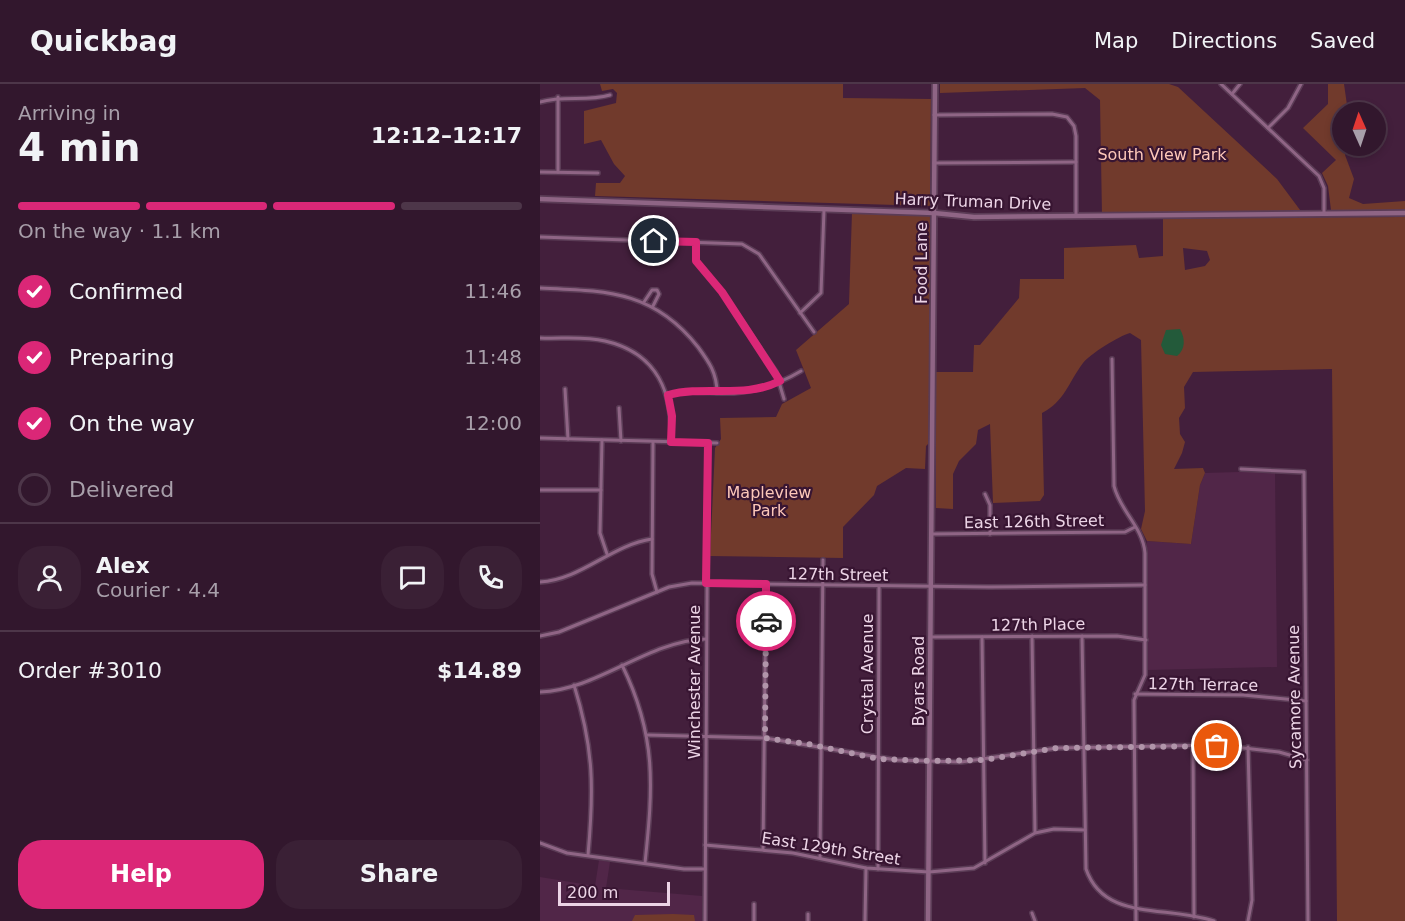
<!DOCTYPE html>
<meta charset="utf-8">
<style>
body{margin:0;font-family:"DejaVu Sans",sans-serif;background:#3a2035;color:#f1f3f6;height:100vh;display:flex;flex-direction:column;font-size:22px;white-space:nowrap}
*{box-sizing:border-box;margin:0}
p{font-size:20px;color:#a89faa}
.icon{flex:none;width:33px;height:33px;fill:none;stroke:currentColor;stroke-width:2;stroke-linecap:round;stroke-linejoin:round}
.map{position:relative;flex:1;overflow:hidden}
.drawer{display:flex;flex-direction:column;background:#32172d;width:540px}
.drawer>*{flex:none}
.needle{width:39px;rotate:357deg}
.buttons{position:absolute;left:792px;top:18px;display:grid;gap:12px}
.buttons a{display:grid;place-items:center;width:54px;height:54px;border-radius:50%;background:#32172d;box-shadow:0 3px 9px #0003,0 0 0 2px #4d3649;font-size:30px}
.scale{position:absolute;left:18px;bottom:15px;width:112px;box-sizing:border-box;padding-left:6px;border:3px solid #ecd4e6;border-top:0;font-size:16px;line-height:21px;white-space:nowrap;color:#ecd4e6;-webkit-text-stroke:4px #381532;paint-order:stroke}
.pin{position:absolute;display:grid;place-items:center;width:51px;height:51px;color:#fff;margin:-26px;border:3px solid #fff;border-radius:50%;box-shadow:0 2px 6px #0007}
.courier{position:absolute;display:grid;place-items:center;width:60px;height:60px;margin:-30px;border:4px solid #db2777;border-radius:50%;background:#fff;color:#222;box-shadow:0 2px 8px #0007}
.overview em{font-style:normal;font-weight:700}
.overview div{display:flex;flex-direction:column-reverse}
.overview{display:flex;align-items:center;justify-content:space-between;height:102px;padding:0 18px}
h1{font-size:39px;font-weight:700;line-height:45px}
.bar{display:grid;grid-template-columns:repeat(4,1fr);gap:9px 6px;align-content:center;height:72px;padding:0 18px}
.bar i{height:8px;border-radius:4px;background:#4d3649}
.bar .active{background:#db2777}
.bar p{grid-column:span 4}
.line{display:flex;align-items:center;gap:15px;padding:0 18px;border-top:2px solid #4d3649}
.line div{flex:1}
.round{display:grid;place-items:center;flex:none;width:63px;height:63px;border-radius:24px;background:#3a2035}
ol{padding:0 18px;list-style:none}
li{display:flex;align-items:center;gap:18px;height:66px}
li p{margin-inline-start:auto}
li .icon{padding:6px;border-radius:50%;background:#db2777;color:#fff;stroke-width:4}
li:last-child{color:#a89faa}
li i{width:33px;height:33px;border:3px solid #4d3649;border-radius:50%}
.primary-button{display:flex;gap:12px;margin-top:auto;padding:12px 18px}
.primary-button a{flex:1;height:69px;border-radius:24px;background:#db2777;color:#fff;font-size:24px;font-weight:700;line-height:69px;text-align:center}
.primary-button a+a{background:#3a2035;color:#f1f3f6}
header{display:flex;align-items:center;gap:36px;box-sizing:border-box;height:84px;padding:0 30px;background:#32172d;border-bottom:2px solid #4d3649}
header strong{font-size:28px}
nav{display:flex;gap:33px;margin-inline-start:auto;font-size:21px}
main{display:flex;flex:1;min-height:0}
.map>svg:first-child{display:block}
.built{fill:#512648}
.green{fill:#713a2c;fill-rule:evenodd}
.water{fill:#235a3a}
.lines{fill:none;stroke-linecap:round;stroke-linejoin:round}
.street-casing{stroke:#5b3c56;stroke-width:6}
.secondary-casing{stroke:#5b3c56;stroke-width:8}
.street{stroke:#8f6585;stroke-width:3}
.secondary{stroke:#8f6585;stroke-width:4.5}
.done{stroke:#b195aa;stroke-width:6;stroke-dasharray:0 10.8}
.route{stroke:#db2777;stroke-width:8}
.labels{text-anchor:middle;stroke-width:4.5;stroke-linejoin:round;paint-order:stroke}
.park-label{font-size:16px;fill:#fdc7b9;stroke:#381532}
.street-label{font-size:16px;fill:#ecd4e6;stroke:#381532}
</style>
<header>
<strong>Quickbag</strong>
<nav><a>Map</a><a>Directions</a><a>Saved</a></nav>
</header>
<main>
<section class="drawer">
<div class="overview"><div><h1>4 min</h1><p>Arriving in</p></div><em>12:12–12:17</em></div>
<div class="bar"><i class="active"></i><i class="active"></i><i class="active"></i><i></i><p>On the way · 1.1 km</p></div>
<ol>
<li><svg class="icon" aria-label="check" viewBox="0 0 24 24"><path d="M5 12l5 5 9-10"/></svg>Confirmed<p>11:46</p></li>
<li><svg class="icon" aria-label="check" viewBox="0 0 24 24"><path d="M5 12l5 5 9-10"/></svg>Preparing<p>11:48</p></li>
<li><svg class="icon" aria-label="check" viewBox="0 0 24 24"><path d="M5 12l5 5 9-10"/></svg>On the way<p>12:00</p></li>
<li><i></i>Delivered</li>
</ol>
<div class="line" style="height:108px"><a class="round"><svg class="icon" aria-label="person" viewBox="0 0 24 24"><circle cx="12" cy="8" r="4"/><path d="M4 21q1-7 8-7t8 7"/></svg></a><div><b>Alex</b><p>Courier · 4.4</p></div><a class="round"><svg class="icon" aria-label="chat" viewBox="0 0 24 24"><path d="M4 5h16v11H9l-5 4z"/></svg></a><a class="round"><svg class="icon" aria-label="phone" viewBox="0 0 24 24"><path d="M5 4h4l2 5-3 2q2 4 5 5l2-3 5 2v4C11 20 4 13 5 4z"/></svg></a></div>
<div class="line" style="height:78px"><div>Order #3010</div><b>$14.89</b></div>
<div class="primary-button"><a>Help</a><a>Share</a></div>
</section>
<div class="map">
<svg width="865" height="837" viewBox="0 0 865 837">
<rect width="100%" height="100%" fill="#431f3c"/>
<g class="built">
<polygon points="735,387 737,583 608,586 607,457 651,460 660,401 665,389"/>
<polygon points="59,776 70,778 66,804 162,812 162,837 0,837 0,793 55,802"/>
</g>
<g class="green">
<polygon points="60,0 303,0 303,14 391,15 390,122 55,112 56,99 80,99 85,92 74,80 61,56 44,60 44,27 76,19 77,9 73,5 62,7"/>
<polygon points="400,0 629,0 638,3 737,95 763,130 562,132 560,16 545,4 400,9"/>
<polygon points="788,0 804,0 808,28 802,28 802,62 806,62 805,71 814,95 809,114 823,120 865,117 865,126 791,126 788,102 782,89 796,76 763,44 788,20"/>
<polygon points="312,128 389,131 391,135 389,359 386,362 385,385 366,384 337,402 334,411 303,443 303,474 170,472 175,364 181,355 180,334 236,333 242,320 271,304 256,266 309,220"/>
<path d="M 865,133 L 865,837 L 797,837 L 792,285 L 653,288 L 644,303 L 645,324 L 639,334 L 640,350 L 645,358 L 642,369 L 634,385 L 663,384 L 665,389 L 660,401 L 651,460 L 607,457 L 601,445 L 605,427 L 601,256 L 590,249 C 579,252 550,270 543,279 C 528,299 525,317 502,329 L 504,411 L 500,417 L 453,419 L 450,340 L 438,346 L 436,360 L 419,377 L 413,390 L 413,425 L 396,424 L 396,288 L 433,288 L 434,261 L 440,261 L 479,214 L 480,195 L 524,195 L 524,164 L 596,161 L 599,174 L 623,172 L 623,134 ZM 643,164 L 667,167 L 670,176 L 665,182 L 645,186 Z"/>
<polygon points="133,830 154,831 155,837 92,837 95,831"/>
</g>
<path class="water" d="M 640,245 C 645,254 646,265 637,272 L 625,270 L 621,261 L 626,246 Z"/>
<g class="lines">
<g class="street-casing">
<g id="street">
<polyline points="681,0 779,92 784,104 784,129"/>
<polyline points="692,10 700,0"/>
<path d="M 0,18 C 24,11 47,18 70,11"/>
<polyline points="394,31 512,30 527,33 534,42 536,52 536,132"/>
<polyline points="728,44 748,24 761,0"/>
<polyline points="394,79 536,78"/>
<polyline points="0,88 58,89"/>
<polyline points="18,88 18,13"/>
<polyline points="0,153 202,160 219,170 274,248"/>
<polyline points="156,158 156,177 182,208 236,288 244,315"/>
<path d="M 0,204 C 66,207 113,206 158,263 C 169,278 177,289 177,309"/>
<polyline points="104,218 112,206 117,206 119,210 113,222"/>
<polyline points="260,229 281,209 284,126"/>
<path d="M 0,254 C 21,255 44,252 65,257 C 118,269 133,309 131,358"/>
<path d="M 572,275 L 574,402 C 580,427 603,443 605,469 L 605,591 L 594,616 L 596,837"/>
<polyline points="25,305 28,355"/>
<path d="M 128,311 C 150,305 172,310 194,309 C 217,307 241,299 261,287"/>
<polyline points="79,324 81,357"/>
<polyline points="0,354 177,359"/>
<polyline points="62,356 60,449 67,470"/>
<polyline points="113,358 112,490 117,508"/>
<polyline points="701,385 764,388 768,837"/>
<polyline points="0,406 61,406"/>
<polyline points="445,410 450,421 450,450"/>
<polyline points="391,450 585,448 595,443"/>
<path d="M 0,498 C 41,496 71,461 112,455"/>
<polyline points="0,552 19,548 129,503 152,499 449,503 605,501"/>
<polyline points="492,552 495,748"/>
<path d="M 542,552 L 546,785 C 564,837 623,821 674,837"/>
<polyline points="390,553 577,552 606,556"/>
<polyline points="442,553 445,779"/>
<path d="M 82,581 C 117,652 113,703 105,779"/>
<path d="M 34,601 C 54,665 54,705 48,771"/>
<path d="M 0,608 C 58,606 107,557 166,555"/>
<polyline points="595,610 703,611 766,617"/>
<polyline points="108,651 225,654 356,676 421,678 517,664 677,661 739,668 767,676"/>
<polyline points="653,662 654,833"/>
<polyline points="0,759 27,769 144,785 165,785"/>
<polyline points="165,761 253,769 326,784 389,788 434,784 495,749 514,745 545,746"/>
<polyline points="223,765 226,500"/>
<polyline points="280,774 283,476"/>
<polyline points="338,785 339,503"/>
<polyline points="214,820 214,837"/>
<polyline points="492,829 495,837"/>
<polyline points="165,837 168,359"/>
<polyline points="268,837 268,830"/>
<polyline points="325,837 326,784"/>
<polyline points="708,837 712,816 708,663"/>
</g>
</g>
<g class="secondary-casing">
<g id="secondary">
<polyline points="0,115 394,129 434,133 865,129"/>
<polyline points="388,837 395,0"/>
</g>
</g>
<use href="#street" class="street"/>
<use href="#secondary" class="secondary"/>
</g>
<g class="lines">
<polyline class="done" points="226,537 225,654 268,660 339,675 390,677 444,676 517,664 677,662"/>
<path class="route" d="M 114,157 L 156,158 L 156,177 L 182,208 L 240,297 C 204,315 166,301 128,311 L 132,332 L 131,358 L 168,359 L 166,499 L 226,500 L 226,537"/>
</g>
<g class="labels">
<g class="park-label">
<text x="622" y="76">South View Park</text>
<text x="229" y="414">Mapleview<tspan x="229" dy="18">Park</tspan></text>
</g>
<g class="street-label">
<text transform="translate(433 117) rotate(2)" y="6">Harry Truman Drive</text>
<text transform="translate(381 179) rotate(-90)" y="6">Food Lane</text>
<text transform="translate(494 437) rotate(-1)" y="6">East 126th Street</text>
<text transform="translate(298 490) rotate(1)" y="6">127th Street</text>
<text transform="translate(498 540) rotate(-1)" y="6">127th Place</text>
<text transform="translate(327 590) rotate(-90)" y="6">Crystal Avenue</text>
<text transform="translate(378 597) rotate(-90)" y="6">Byars Road</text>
<text transform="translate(154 598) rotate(-90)" y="6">Winchester Avenue</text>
<text transform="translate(663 600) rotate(1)" y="6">127th Terrace</text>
<text transform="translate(754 613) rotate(-91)" y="6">Sycamore Avenue</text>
<text transform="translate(291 764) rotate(9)" y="6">East 129th Street</text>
</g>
</g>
</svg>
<div class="buttons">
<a><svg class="needle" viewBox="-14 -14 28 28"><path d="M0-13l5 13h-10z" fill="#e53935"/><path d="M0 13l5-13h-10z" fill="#a89faa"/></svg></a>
</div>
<div class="scale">200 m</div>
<div class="pin" style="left:677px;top:662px;background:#ea580c"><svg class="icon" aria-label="bag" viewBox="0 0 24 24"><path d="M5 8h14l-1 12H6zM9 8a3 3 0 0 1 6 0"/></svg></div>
<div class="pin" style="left:114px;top:157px;background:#1f2937"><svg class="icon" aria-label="home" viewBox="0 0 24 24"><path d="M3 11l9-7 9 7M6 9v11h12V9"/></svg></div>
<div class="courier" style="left:226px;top:537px"><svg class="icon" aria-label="car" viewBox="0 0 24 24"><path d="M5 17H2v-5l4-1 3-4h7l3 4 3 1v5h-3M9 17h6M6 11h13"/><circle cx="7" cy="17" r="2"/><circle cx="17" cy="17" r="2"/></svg></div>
</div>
</main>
